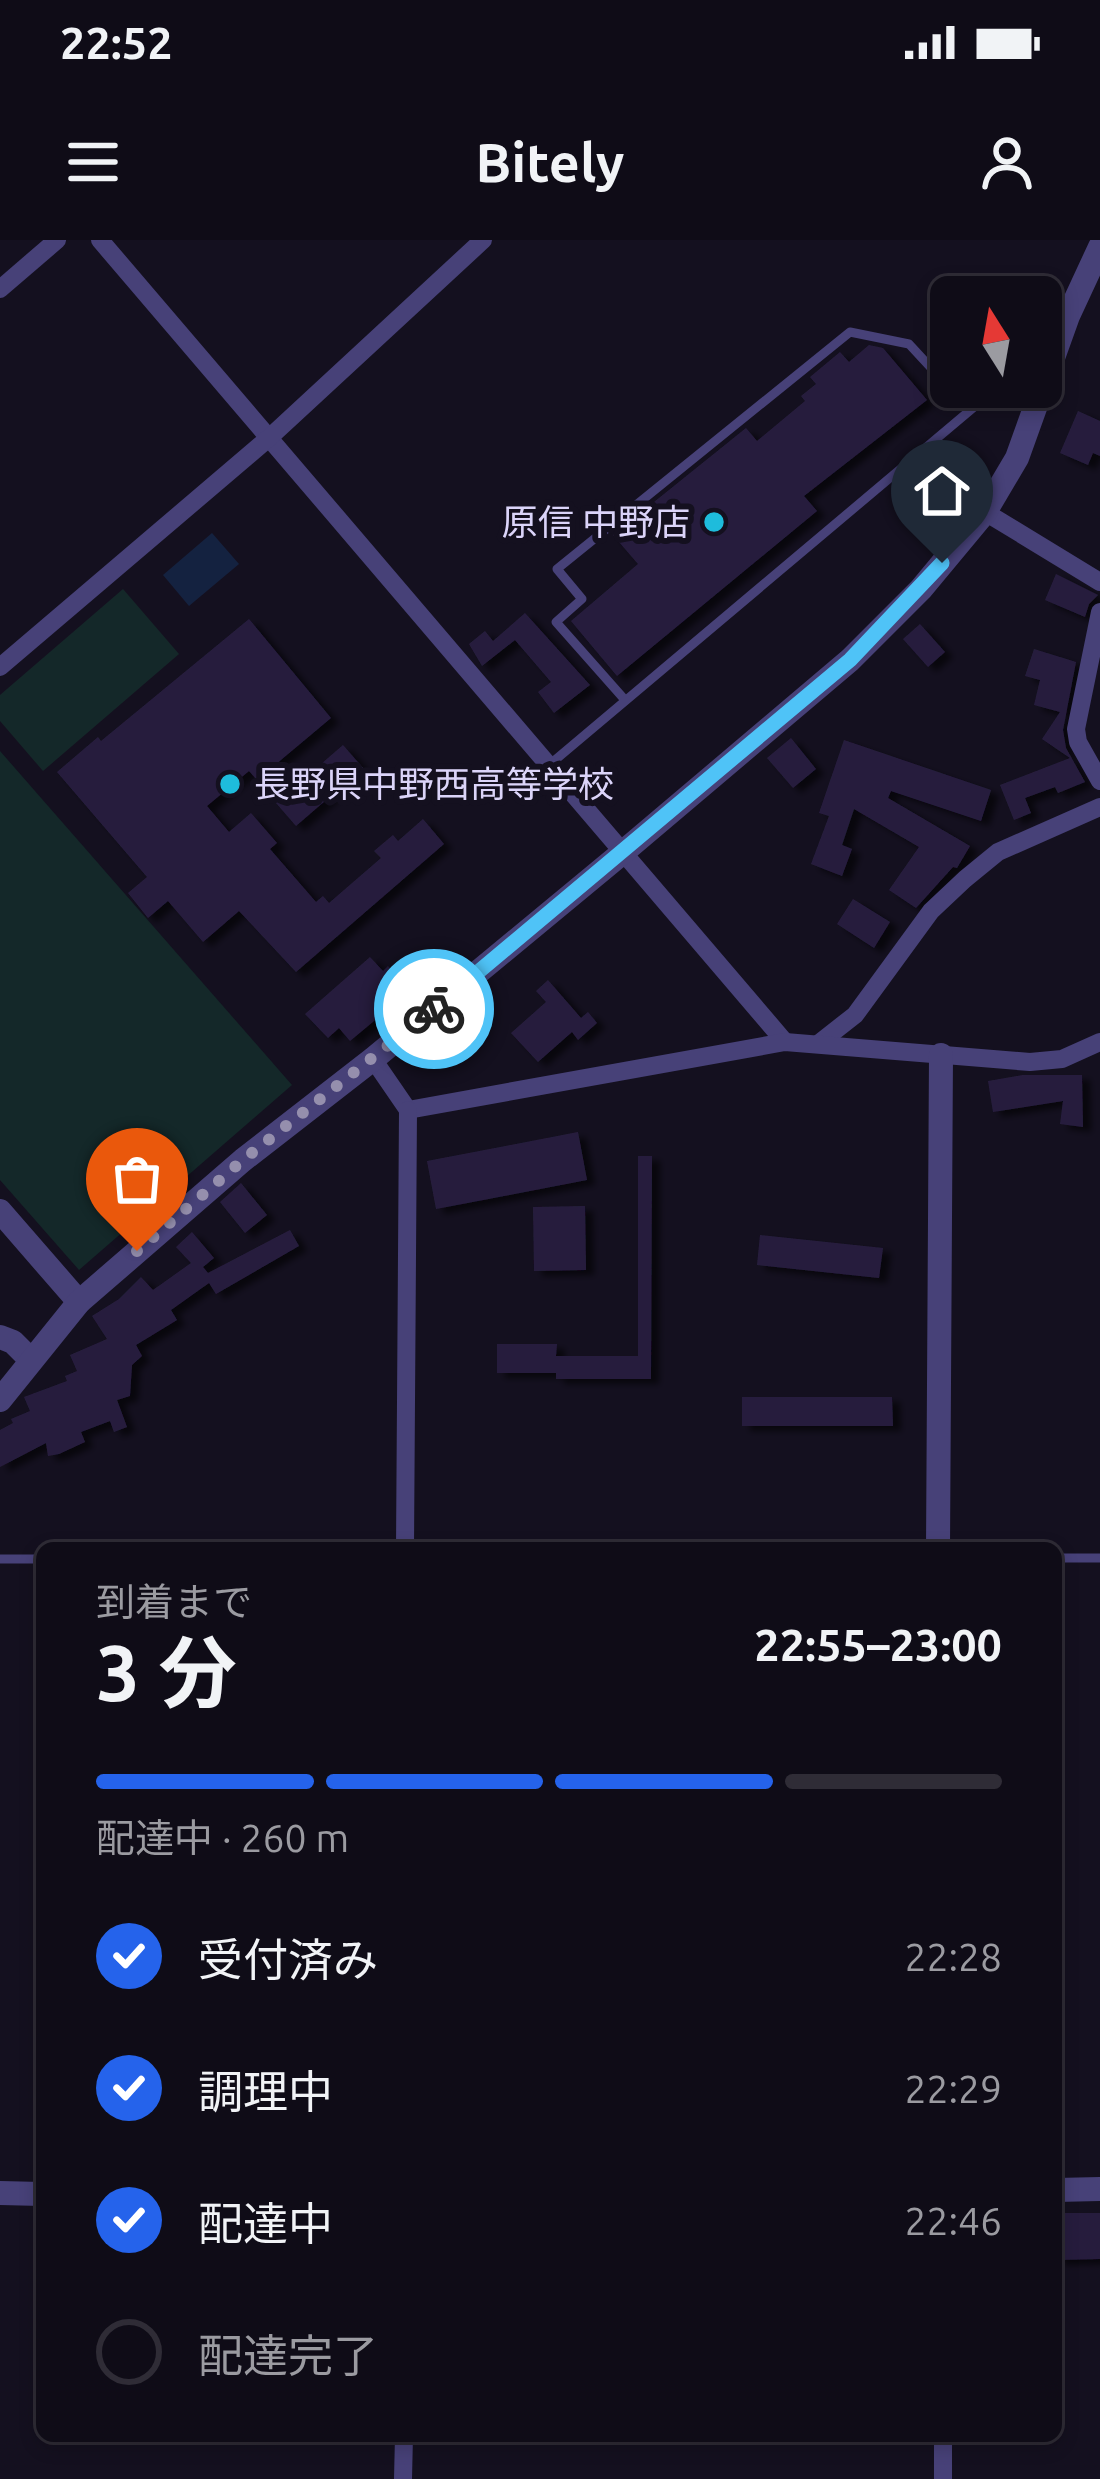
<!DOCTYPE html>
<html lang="ja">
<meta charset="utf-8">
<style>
body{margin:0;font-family:Ubuntu,"Noto Sans JP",sans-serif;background:#181520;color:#f1f3f6;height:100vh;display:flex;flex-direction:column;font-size:45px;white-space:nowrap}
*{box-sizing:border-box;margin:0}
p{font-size:39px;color:#9b9ba1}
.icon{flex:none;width:66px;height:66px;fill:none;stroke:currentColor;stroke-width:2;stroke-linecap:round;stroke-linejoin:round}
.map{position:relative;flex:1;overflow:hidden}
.panel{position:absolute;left:36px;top:1302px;width:1026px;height:900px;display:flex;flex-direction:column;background:#0f0c17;border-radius:18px;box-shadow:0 6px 18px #0003,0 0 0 3px #2f2c36}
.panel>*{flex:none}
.needle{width:78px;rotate:349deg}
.tools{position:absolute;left:930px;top:36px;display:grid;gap:24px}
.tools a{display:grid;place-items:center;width:132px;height:132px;border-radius:18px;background:#0f0c17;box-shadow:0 6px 18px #0003,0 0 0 3px #2f2c36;font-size:60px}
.pin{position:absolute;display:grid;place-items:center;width:102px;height:102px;color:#fff;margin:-123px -51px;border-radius:50% 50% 50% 0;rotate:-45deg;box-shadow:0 0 12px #0007}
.pin .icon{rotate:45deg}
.courier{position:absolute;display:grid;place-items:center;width:120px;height:120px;margin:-60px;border:9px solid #4fc3f7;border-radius:50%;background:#fff;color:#222;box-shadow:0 3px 15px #0007}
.head em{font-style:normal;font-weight:700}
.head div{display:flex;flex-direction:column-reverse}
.head{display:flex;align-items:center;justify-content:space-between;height:204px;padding:0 60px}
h1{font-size:78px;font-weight:700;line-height:90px}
.bar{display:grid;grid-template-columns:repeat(4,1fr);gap:18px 12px;align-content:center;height:144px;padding:0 60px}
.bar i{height:15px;border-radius:9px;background:#2f2c36}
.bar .selected{background:#2563eb}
.bar p{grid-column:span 4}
ol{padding:0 60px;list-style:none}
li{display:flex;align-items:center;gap:36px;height:132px}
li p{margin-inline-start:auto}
li .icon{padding:12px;border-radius:50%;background:#2563eb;color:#fff;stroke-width:4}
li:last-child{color:#9b9ba1}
li i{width:66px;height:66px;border:6px solid #2f2c36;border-radius:50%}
.status{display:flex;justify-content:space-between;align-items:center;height:84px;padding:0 60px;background:#0f0c17;direction:ltr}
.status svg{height:33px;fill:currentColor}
header{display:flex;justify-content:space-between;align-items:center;height:156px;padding:0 60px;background:#0f0c17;font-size:54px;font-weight:700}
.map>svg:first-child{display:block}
.green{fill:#142829}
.water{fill:#142240}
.building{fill:#271e3e;filter:url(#shadow)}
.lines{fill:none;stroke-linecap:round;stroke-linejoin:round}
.service{stroke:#474178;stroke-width:9}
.minor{stroke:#474178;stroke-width:18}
.tertiary{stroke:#474178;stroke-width:24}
.done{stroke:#958fad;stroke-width:12;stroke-dasharray:0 21.6}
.route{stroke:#4fc3f7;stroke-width:15}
.poi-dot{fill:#1ebcdc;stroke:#14101f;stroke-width:4.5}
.labels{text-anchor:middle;stroke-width:12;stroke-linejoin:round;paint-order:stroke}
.poi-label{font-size:36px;fill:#dbd4f9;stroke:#14101f;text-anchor:end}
</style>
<div class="status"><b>22:52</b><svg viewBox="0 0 49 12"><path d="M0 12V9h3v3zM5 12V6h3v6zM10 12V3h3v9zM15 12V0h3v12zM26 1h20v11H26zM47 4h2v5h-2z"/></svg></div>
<header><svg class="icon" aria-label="menu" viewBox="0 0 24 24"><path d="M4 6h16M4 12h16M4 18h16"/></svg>Bitely<svg class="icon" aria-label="person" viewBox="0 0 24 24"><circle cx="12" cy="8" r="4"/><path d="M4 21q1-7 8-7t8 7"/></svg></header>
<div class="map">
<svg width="1100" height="2239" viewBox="0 0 1100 2239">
<defs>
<filter id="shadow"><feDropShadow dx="8" dy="5" stdDeviation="3" flood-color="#0009"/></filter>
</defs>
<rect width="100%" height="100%" fill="#14101f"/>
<g class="green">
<polygon points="123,349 179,414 43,531 0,481 0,455"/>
<polygon points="0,511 292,845 79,1030 0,940"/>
</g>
<polygon class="water" points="212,293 239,324 189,366 163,335"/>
<g class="building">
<polygon points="869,105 883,108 927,160 804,256 817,271 617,436 571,381 638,324 613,295 746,188 757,201 805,161 801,156 816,144 810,137 840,112 849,122"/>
<polygon points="1078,171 1100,181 1100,216 1093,213 1088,225 1060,213"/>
<polygon points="1056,334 1098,355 1089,364 1085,377 1045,360"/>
<polygon points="525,373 590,445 554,473 538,452 551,442 515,400 482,426 469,404 485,391 493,401"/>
<polygon points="249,379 331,478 257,540 249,531 207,566 229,592 251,573 277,603 270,609 316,662 323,656 329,663 381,618 374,611 393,595 398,601 423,579 444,604 296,732 239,671 203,702 168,661 148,678 128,653 147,637 57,532 98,497 101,501"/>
<polygon points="920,384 945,412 928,427 903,399"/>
<polygon points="1034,409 1076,422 1063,490 1066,508 1085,542 1058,553 1055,547 1025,558 1031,573 1014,580 1000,545 1070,518 1042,499 1060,472 1034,465 1040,440 1025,436"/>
<polygon points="791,498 816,529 793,548 767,518"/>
<polygon points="844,500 991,550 981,581 891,551 888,558 970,606 957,628 953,627 916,668 889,650 919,607 854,569 842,605 852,609 842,636 811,624 829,576 819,573"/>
<polygon points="343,505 363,528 296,586 276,563"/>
<polygon points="853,659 890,682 874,708 837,684"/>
<polygon points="370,717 383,731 388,726 410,751 350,801 339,788 328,798 305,774"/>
<polygon points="548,740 581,778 588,772 597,783 578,800 572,792 538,822 511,793 546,762 536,751"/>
<polygon points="1023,835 1082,835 1083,887 1060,884 1063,861 993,872 988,841"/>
<polygon points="578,892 587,940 436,969 427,921"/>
<polygon points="638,916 652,916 651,1139 556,1139 556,1133 497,1133 497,1104 557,1104 556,1116 638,1116"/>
<polygon points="241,943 267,975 245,993 220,962"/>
<polygon points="585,966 586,1030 534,1031 533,967"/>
<polygon points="290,990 299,1006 216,1054 209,1043 171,1070 177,1080 136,1105 142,1116 132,1125 130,1156 117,1160 127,1187 114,1192 110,1181 81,1192 85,1202 59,1214 48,1216 46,1203 0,1227 0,1190 13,1183 11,1179 30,1171 24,1157 67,1141 65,1136 77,1131 70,1115 107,1099 92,1076 119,1059 141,1037 153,1050 191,1023 176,1007 192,992 214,1018 203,1027 208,1033"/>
<polygon points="760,995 883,1008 879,1038 757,1025"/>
<polygon points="742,1157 892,1157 893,1186 742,1186"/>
<polygon points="1056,1973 1100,1973 1100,2019 1056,2020"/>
</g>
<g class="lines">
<g class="service">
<polyline points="625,460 556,382 582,359 557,329 850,92 909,104 970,170"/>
<polyline points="548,526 980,162 1034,164"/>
<polyline points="1056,1318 1100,1318"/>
<polyline points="0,1319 42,1319"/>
</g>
<g class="minor">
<polyline points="100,0 785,802"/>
<polyline points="0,49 57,0"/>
<polyline points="985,272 1100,342"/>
<polyline points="1100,372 1076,489 1078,502 1100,541"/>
<polyline points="0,427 270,197 483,0"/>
<polyline points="818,804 855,775 931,671 965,639 998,612 1100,567"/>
<polyline points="373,819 408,870 785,802 1030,822 1062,819 1100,802"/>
<polyline points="405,1308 408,870"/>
<polyline points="403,2239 404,2196"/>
<polyline points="943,2239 943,2196"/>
</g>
<g class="tertiary">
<polyline points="0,971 79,1062"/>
<polyline points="0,1097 13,1102 31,1120"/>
<polyline points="0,1160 79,1062 243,920 373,819 622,613 850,420 921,349 985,272 1017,218 1068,76 1100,7"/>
<polyline points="938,1308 941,815"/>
<polyline points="1056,1950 1100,1949"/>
<polyline points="0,1953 42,1954"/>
</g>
</g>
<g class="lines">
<polyline class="done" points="137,1011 243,920 434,769"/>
<polyline class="route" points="434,769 850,420 942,323"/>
</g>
<g class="poi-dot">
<circle cx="714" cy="282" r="12"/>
<circle cx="230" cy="544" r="12"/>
</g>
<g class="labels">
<g class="poi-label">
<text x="690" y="295">原信 中野店</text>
<text x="254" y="557" text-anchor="start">長野県中野西高等学校</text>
</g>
</g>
</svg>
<div class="tools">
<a><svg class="needle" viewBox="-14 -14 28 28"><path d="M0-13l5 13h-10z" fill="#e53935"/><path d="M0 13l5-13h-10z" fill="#9b9ba1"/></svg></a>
</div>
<div class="pin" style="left:137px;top:1011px;background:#ea580c"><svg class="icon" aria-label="bag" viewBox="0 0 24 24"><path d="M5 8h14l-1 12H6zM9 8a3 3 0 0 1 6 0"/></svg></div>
<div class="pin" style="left:942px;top:323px;background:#1f2937"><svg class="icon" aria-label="home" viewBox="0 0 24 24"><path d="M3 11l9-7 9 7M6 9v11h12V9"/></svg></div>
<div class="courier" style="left:434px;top:769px"><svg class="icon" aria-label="bike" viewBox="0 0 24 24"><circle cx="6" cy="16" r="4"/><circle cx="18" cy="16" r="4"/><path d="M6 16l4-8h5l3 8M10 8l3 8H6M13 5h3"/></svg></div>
<section class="panel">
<div class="head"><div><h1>3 分</h1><p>到着まで</p></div><em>22:55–23:00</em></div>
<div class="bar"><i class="selected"></i><i class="selected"></i><i class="selected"></i><i></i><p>配達中 · 260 m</p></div>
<ol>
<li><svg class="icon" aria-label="check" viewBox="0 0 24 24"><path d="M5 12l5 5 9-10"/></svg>受付済み<p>22:28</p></li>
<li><svg class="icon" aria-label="check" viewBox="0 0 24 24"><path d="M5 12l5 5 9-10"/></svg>調理中<p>22:29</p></li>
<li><svg class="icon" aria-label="check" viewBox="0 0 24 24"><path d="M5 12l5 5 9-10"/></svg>配達中<p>22:46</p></li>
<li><i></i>配達完了</li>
</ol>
</section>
</div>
